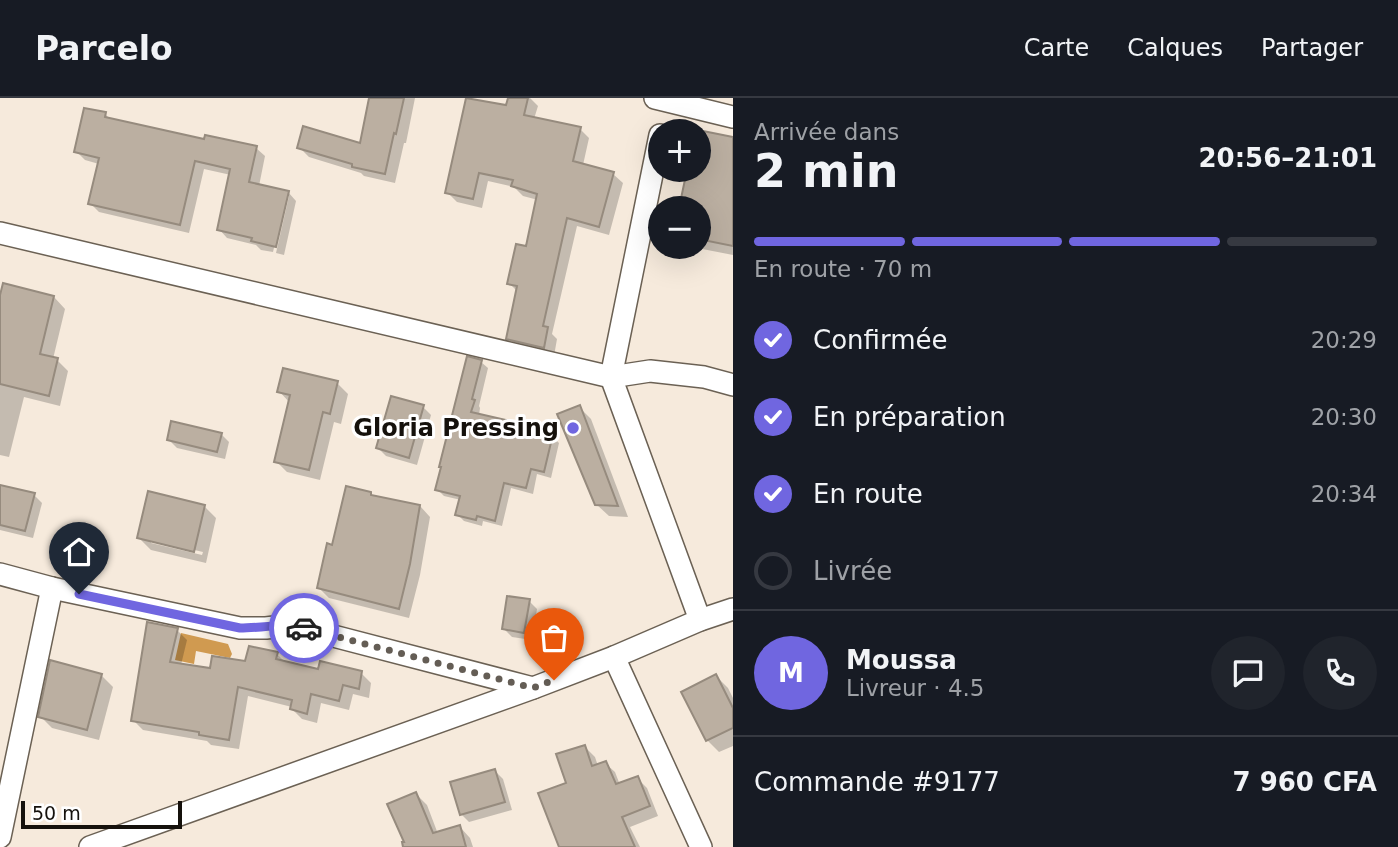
<!DOCTYPE html>
<html lang="fr">
<meta charset="utf-8">
<style>
body{margin:0;font-family:"DejaVu Sans",sans-serif;background:#20242c;color:#f1f3f6;height:100vh;display:flex;flex-direction:column;font-size:26px;white-space:nowrap}
*{box-sizing:border-box;margin:0}
p{font-size:23px;color:#9ea1a6}
.icon{flex:none;width:38px;height:38px;fill:none;stroke:currentColor;stroke-width:2;stroke-linecap:round;stroke-linejoin:round}
.map{position:relative;flex:1;overflow:hidden}
.panel{display:flex;flex-direction:column;background:#171b24;width:665px}
.panel>*{flex:none}
.fabs{position:absolute;left:648px;top:21px;display:grid;gap:14px}
.fabs a{display:grid;place-items:center;width:63px;height:63px;border-radius:50%;background:#171b24;box-shadow:0 7px 28px #0002;font-size:35px}
.scale{position:absolute;left:21px;bottom:18px;width:161px;box-sizing:border-box;padding-left:7px;border:4px solid #15110c;border-top:0;font-size:19px;line-height:24px;white-space:nowrap;color:#15110c;-webkit-text-stroke:5px #fff;paint-order:stroke}
.pin{position:absolute;display:grid;place-items:center;width:60px;height:60px;color:#fff;margin:-72px -30px;border-radius:50% 50% 50% 0;rotate:-45deg;box-shadow:0 0 7px #0007}
.pin .icon{rotate:45deg}
.courier{position:absolute;display:grid;place-items:center;width:70px;height:70px;margin:-35px;border:5px solid #7066e0;border-radius:50%;background:#fff;color:#222;box-shadow:0 2px 9px #0007}
.summary em{font-style:normal;font-weight:800}
.summary div{display:flex;flex-direction:column-reverse}
.summary{display:flex;align-items:center;justify-content:space-between;height:119px;padding:0 21px}
h1{font-size:46px;font-weight:800;line-height:52px}
.bar{display:grid;grid-template-columns:repeat(4,1fr);gap:10px 7px;align-content:center;height:84px;padding:0 21px}
.bar i{height:9px;border-radius:5px;background:#363941}
.bar .on{background:#7066e0}
.bar p{grid-column:span 4}
.line{display:flex;align-items:center;gap:18px;padding:0 21px;border-top:2px solid #363941}
.line div{flex:1}
.round{display:grid;place-items:center;flex:none;width:74px;height:74px;border-radius:37px;background:#20242c}
ol{padding:0 21px;list-style:none}
li{display:flex;align-items:center;gap:21px;height:77px}
li p{margin-inline-start:auto}
li .icon{padding:7px;border-radius:50%;background:#7066e0;color:#fff;stroke-width:4}
li:last-child{color:#9ea1a6}
li i{width:38px;height:38px;border:4px solid #363941;border-radius:50%}
header{display:flex;align-items:center;gap:42px;box-sizing:border-box;height:98px;padding:0 35px;background:#171b24;border-bottom:2px solid #363941}
header strong{font-size:33px}
nav{display:flex;gap:38px;margin-inline-start:auto;font-size:24px}
main{display:flex;flex:1;min-height:0}
.map>svg:first-child{display:block}
.water{fill:#d09a50}
.shadow{fill:#0003;fill-rule:evenodd}
.building{fill:#bbafa1;stroke:#968b7e;stroke-width:2}
.lines{fill:none;stroke-linecap:round;stroke-linejoin:round}
.minor-casing{stroke:#6b6154;stroke-width:24}
.minor{stroke:#fff;stroke-width:21}
.done{stroke:#645d55;stroke-width:7;stroke-dasharray:0 12.6}
.route{stroke:#7066e0;stroke-width:9}
.poi-dot{fill:#7066e0;stroke:#fff;stroke-width:2.5}
.labels{text-anchor:middle;stroke-width:6;stroke-linejoin:round;paint-order:stroke}
.poi-label{font-size:24px;font-weight:bold;fill:#15110c;stroke:#fff;text-anchor:end}
</style>
<header>
<strong>Parcelo</strong>
<nav><a>Carte</a><a>Calques</a><a>Partager</a></nav>
</header>
<main>
<div class="map">
<svg width="733" height="749" viewBox="0 0 733 749">
<rect width="100%" height="100%" fill="#f6eadc"/>
<polygon class="water" points="181,535 228,546 232,556 230,560 196,553 194,566 175,562"/>
<g class="shadow">
<polygon points="371,0 415,0 406,45 404,45 395,85 364,78 361,75 309,59 299,49 361,47"/>
<polygon points="509,0 530,0 538,8 534,21 580,31 589,40 583,67 613,76 623,85 609,137 577,128 552,236 557,241 554,258 518,250 508,240 518,194 509,185 527,150 538,102 523,98 514,89 488,83 482,110 457,104 447,94 507,9"/>
<polygon points="105,16 111,22 205,43 256,50 265,58 259,88 288,94 296,103 284,157 276,155 289,98 286,98 273,154 261,152 256,147 227,140 219,131 231,77 204,71 189,135 99,114 90,105 99,66 85,62 76,53"/>
<polygon points="698,33 733,41 733,157 692,149 698,149 698,110 681,110 689,72 698,72"/>
<polygon points="54,199 65,211 53,261 57,262 68,273 60,308 24,299 9,359 0,357 0,205"/>
<polygon points="481,264 488,270 479,308 480,310 479,317 505,323 509,327 552,338 559,345 551,380 537,376 533,396 511,390 502,428 483,423 482,428 464,423 457,416 461,402 444,398 437,391"/>
<polygon points="337,285 348,296 341,326 334,324 320,382 287,374 276,363 290,305 279,293"/>
<polygon points="423,309 431,317 417,367 386,358 378,350"/>
<polygon points="579,309 591,321 628,419 609,418 596,406"/>
<polygon points="221,336 229,344 225,361 177,350 169,342"/>
<polygon points="0,395 34,397 42,405 33,440 0,432"/>
<polygon points="371,396 374,400 420,408 430,419 420,477 409,520 329,500 319,490 334,449"/>
<path d="M 204,408 L 216,420 L 206,465 L 151,452 L 139,440 ZM 151,442 L 203,454 L 202,457 L 151,445 Z"/>
<polygon points="529,503 537,511 532,542 512,539 504,531"/>
<polygon points="177,532 187,542 181,567 211,572 246,565 277,556 286,565 319,573 361,575 371,585 369,600 353,596 349,612 321,605 317,625 302,621 292,611 292,609 248,598 239,651 211,647 207,643 143,632 133,622"/>
<polygon points="101,577 113,589 99,642 52,630 40,618"/>
<polygon points="716,578 728,590 733,600 733,648 719,654 707,642"/>
<polygon points="585,649 595,659 598,668 605,665 615,674 620,687 637,680 647,690 658,718 630,729 640,749 561,749 568,686"/>
<polygon points="495,673 503,681 512,712 469,724 461,716"/>
<polygon points="416,696 427,707 438,736 460,729 470,740 473,749 408,749"/>
</g>
<g class="building">
<polygon points="369,0 404,0 396,36 394,35 385,76 352,69 352,66 297,50 303,28 360,45"/>
<polygon points="466,0 506,7 508,0 528,0 524,17 581,29 573,63 614,74 599,129 567,120 543,228 548,229 544,250 506,241 517,188 507,186 516,146 526,148 537,96 511,88 513,82 479,75 473,101 445,95"/>
<polygon points="84,10 106,14 105,19 204,41 205,37 257,48 249,84 289,93 276,149 251,143 252,140 217,132 230,71 195,63 180,127 88,106 99,60 74,54"/>
<polygon points="698,32 733,39 733,148 698,141 698,110 679,110 687,72 698,72"/>
<polygon points="3,185 54,198 40,256 58,260 49,298 0,286 0,197"/>
<polygon points="467,258 482,262 472,301 475,302 471,314 506,322 506,325 553,336 544,374 531,371 526,390 504,385 495,423 477,418 476,422 455,417 460,398 435,392 441,369 439,369"/>
<polygon points="283,270 338,283 330,316 323,314 309,372 274,364 290,297 277,294"/>
<polygon points="391,298 424,307 409,360 376,350"/>
<polygon points="580,307 618,408 595,407 557,316"/>
<polygon points="171,323 222,335 217,354 167,342"/>
<polygon points="0,387 35,395 25,433 0,427"/>
<polygon points="346,388 371,394 371,397 420,407 410,466 399,511 317,490 327,445 332,447"/>
<polygon points="148,393 205,407 194,454 137,440"/>
<polygon points="507,498 530,501 524,535 502,531"/>
<polygon points="147,524 178,530 170,564 210,570 212,558 245,563 249,548 278,554 276,561 318,571 320,563 362,573 359,591 343,587 339,603 311,596 307,616 290,611 292,602 238,589 229,642 199,637 199,634 131,623"/>
<polygon points="50,562 102,576 87,632 38,619"/>
<polygon points="716,576 733,610 733,630 706,643 681,594"/>
<polygon points="585,647 592,668 606,663 616,686 638,678 650,708 622,719 635,749 559,749 538,695 566,685 556,656"/>
<polygon points="495,671 505,704 460,717 450,684"/>
<polygon points="416,694 433,735 460,727 466,749 403,749 402,744 404,744 387,706"/>
</g>
<g class="lines">
<g class="minor-casing">
<g id="minor">
<polyline points="655,0 733,19"/>
<polyline points="660,37 611,279 700,522"/>
<polyline points="0,135 611,279 650,273 704,279 733,287"/>
<polyline points="0,476 52,490 240,530 266,530 291,527 533,590"/>
<polyline points="614,559 701,749"/>
<polyline points="0,739 52,490"/>
<polyline points="90,749 533,590 614,559 700,522 733,511"/>
</g>
</g>
<use href="#minor" class="minor"/>
</g>
<g class="lines">
<polyline class="done" points="304,530 533,590 554,582"/>
<path class="route" d="M 79,496 L 240,530 C 261,530 283,525 304,530"/>
</g>
<circle class="poi-dot" cx="573" cy="330" r="7"/>
<g class="labels">
<g class="poi-label">
<text x="559" y="338">Gloria Pressing</text>
</g>
</g>
</svg>
<div class="fabs">
<a>+</a>
<a>−</a>
</div>
<div class="scale">50 m</div>
<div class="pin" style="left:554px;top:582px;background:#ea580c"><svg class="icon" aria-label="bag" viewBox="0 0 24 24"><path d="M5 8h14l-1 12H6zM9 8a3 3 0 0 1 6 0"/></svg></div>
<div class="pin" style="left:79px;top:496px;background:#1f2937"><svg class="icon" aria-label="home" viewBox="0 0 24 24"><path d="M3 11l9-7 9 7M6 9v11h12V9"/></svg></div>
<div class="courier" style="left:304px;top:530px"><svg class="icon" aria-label="car" viewBox="0 0 24 24"><path d="M5 17H2v-5l4-1 3-4h7l3 4 3 1v5h-3M9 17h6M6 11h13"/><circle cx="7" cy="17" r="2"/><circle cx="17" cy="17" r="2"/></svg></div>
</div>
<section class="panel">
<div class="summary"><div><h1>2 min</h1><p>Arrivée dans</p></div><em>20:56–21:01</em></div>
<div class="bar"><i class="on"></i><i class="on"></i><i class="on"></i><i></i><p>En route · 70 m</p></div>
<ol>
<li><svg class="icon" aria-label="check" viewBox="0 0 24 24"><path d="M5 12l5 5 9-10"/></svg>Confirmée<p>20:29</p></li>
<li><svg class="icon" aria-label="check" viewBox="0 0 24 24"><path d="M5 12l5 5 9-10"/></svg>En préparation<p>20:30</p></li>
<li><svg class="icon" aria-label="check" viewBox="0 0 24 24"><path d="M5 12l5 5 9-10"/></svg>En route<p>20:34</p></li>
<li><i></i>Livrée</li>
</ol>
<div class="line" style="height:126px"><b class="round" style="background:#7066e0;color:#fff">M</b><div><b>Moussa</b><p>Livreur · 4.5</p></div><a class="round"><svg class="icon" aria-label="chat" viewBox="0 0 24 24"><path d="M4 5h16v11H9l-5 4z"/></svg></a><a class="round"><svg class="icon" aria-label="phone" viewBox="0 0 24 24"><path d="M5 4h4l2 5-3 2q2 4 5 5l2-3 5 2v4C11 20 4 13 5 4z"/></svg></a></div>
<div class="line" style="height:91px"><div>Commande #9177</div><b>7 960 CFA</b></div>
</section>
</main>
